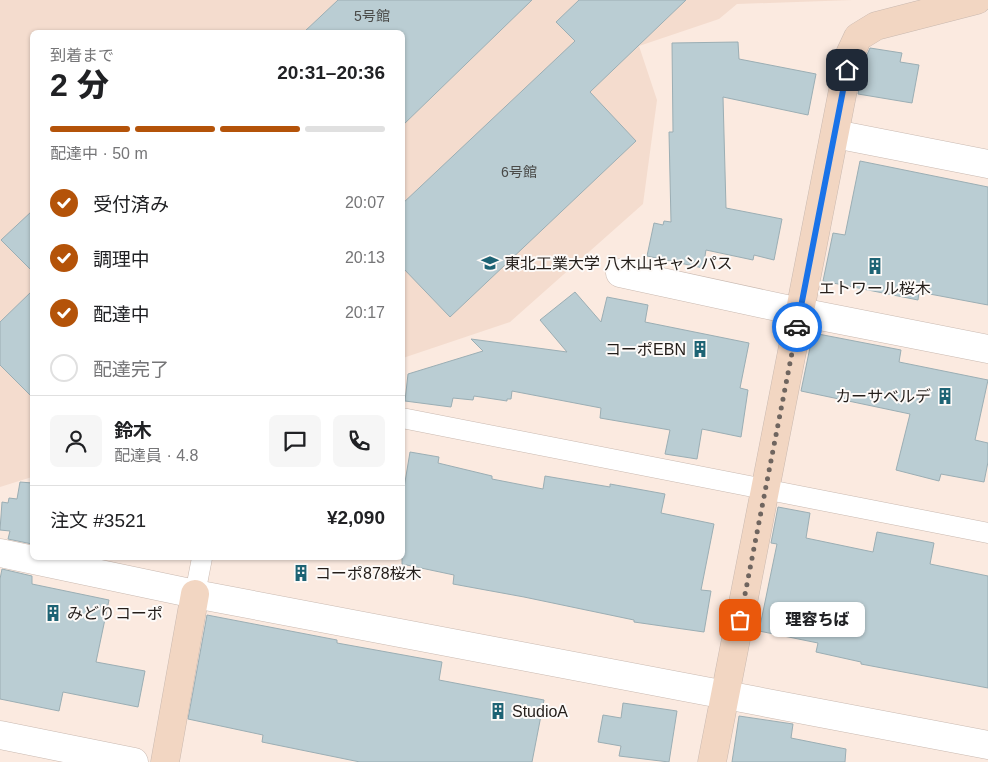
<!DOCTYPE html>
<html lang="ja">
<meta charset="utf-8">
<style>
body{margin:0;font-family:Arial,"Noto Sans JP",sans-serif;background:#f6f6f6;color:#202124;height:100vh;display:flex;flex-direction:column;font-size:19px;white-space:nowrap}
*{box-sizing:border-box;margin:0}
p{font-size:16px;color:#757577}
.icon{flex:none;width:28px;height:28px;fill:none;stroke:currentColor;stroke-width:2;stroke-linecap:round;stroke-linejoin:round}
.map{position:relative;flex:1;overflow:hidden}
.sheet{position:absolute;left:30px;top:30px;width:375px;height:530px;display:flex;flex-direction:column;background:#fff;border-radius:8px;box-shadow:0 1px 4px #0004}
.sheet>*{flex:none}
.pin{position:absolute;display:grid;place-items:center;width:42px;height:42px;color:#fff;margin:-21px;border-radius:10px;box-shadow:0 2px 8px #0006}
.courier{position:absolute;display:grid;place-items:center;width:50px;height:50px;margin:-25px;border:4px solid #1a73e8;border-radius:50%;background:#fff;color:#222;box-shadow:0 1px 6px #0007}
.bubble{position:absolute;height:35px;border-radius:8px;background:#fff;box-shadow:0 1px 4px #0004;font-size:16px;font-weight:800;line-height:35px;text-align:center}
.overview em{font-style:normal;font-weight:800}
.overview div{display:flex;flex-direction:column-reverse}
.overview{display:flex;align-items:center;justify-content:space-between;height:85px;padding:0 20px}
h1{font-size:32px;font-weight:800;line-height:38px}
.bar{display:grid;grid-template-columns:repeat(4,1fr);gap:8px 5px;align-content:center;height:60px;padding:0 20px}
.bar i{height:6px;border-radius:4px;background:#e0e0e0}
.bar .current{background:#b45309}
.bar p{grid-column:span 4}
.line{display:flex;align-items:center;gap:12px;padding:0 20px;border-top:1px solid #e0e0e0}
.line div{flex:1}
.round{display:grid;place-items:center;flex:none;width:52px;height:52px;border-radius:8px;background:#f6f6f6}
ol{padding:0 20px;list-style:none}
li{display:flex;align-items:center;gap:15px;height:55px}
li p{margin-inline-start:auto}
li .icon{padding:5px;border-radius:50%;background:#b45309;color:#fff;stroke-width:4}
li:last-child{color:#757577}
li i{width:28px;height:28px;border:2px solid #e0e0e0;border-radius:50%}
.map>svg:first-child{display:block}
.built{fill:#f4dcce}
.building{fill:#bacdd3;stroke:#9baeb4}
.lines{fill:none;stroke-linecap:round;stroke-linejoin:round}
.lane-casing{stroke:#c9b9b0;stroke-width:21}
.street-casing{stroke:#c9b9b0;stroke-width:29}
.secondary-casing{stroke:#c9b9b0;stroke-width:29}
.lane{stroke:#fff;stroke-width:20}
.street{stroke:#fff;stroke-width:28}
.secondary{stroke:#f2d6c2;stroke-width:28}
.done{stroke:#6f655f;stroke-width:5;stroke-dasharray:0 9}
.route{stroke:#1a73e8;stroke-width:6}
.labels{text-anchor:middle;stroke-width:4;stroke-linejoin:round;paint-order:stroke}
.number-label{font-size:14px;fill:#4a4a48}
.poi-label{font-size:16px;fill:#241e1a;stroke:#fdfaf8;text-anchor:start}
</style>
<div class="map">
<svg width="988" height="762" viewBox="0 0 988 762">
<rect width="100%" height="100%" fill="#fbeae0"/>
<polygon class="built" points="0,0 853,0 737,4 719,19 639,46 657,100 643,204 510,322 403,358 402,32 32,32 32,477 0,487"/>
<g class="building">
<polygon points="338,0 532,0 402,126 402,32 304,32"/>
<polygon points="579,0 686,0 590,92 636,141 450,317 402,267 402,204 575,41 556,22"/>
<polygon points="738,42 739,59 816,74 808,115 723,97 726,208 782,219 774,260 754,255 753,260 706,250 703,268 647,256 654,223 663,225 664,221 671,222 669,132 673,132 672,43"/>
<polygon points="870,48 902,53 900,62 919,65 912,103 858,94 865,59"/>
<polygon points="860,161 988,187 988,305 919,292 918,300 823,281 833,233 845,235"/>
<polygon points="32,211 32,271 1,240"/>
<polygon points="32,291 32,397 0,365 0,322"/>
<polygon points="575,292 601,322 607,297 648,305 645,322 749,343 740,388 748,390 741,437 702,429 697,459 665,454 670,430 600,418 601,408 512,391 511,399 507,399 507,401 474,396 473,400 453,398 451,407 405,401 408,374 483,351 471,339 567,352 540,320"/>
<polygon points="813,333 901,350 899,362 988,380 975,440 988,443 988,462 984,482 941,474 939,481 896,470 910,414 801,391"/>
<polygon points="410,452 439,457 438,463 492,476 492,479 543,489 545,476 610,487 610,484 665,494 661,513 714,524 701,590 711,591 704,632 634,622 634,620 524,597 453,584 454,575 402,564 402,500"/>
<polygon points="20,482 32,483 32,544 8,539 10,531 0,530 2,502 8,503 9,498 17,499"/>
<polygon points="778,507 810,513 806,538 873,552 877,532 934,543 930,564 988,576 988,688 861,664 861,662 816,652 818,643 759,631 777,544 771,543"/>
<polygon points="2,569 32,576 32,584 109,600 96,662 145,671 138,707 63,692 59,711 0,699 0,579"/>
<polygon points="207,615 337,640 337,643 442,662 439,680 544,700 532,762 360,762 262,742 263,735 188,719"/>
<polygon points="623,703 677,711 669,762 619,756 621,746 598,742 603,715 621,718"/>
<polygon points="739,716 793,724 791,738 846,749 845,762 732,762"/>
</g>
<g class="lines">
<g class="lane-casing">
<g id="lane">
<polyline points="402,418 988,533"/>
<polyline points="195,594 202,558"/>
</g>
</g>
<g class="street-casing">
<g id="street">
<polyline points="835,134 988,164"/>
<polyline points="620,273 800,312 988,349"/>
<polyline points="0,553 195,594 988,745"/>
<polyline points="0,735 134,762"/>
</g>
</g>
<g class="secondary-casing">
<g id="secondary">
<polyline points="165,762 195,594"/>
<polyline points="712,762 850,54 858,37 876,26 977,0"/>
</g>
</g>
<use href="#lane" class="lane"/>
<use href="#street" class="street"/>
<use href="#secondary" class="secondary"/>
</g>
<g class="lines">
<polyline class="done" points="740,620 797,327"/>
<polyline class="route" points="797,327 847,70"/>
</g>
<defs>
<g id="university-bare" transform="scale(1.35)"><path d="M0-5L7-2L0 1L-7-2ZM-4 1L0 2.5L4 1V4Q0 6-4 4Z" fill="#1d6374" stroke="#fdfaf8" stroke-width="2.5" paint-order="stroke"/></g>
<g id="building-bare" transform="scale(1.35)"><path d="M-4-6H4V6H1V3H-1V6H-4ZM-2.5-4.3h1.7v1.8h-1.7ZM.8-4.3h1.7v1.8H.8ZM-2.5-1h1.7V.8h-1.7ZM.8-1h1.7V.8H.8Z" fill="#1d6374" stroke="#fdfaf8" stroke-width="2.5" paint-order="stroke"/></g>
</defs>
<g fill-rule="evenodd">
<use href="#university-bare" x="490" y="263"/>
<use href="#building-bare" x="875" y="266"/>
<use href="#building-bare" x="700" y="349"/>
<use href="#building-bare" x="945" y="396"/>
<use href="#building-bare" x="301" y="573"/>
<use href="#building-bare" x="53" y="613"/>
<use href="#building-bare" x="498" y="711"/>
</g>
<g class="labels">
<g class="number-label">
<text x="372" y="21">5号館</text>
<text x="519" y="177">6号館</text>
</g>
<g class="poi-label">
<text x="504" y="269">東北工業大学 八木山キャンパス</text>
<text x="875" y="294" text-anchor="middle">エトワール桜木</text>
<text x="686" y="355" text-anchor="end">コーポEBN</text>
<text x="931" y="402" text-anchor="end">カーサベルデ</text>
<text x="315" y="579">コーポ878桜木</text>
<text x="67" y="619">みどりコーポ</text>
<text x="512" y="717">StudioA</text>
</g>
</g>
</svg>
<div class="pin" style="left:740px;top:620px;background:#ea580c"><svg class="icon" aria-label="bag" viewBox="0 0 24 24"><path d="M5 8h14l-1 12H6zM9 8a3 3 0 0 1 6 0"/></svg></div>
<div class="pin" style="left:847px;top:70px;background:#1f2937"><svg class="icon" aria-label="home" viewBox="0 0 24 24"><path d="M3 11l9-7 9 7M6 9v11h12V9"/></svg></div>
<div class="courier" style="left:797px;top:327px"><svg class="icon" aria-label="car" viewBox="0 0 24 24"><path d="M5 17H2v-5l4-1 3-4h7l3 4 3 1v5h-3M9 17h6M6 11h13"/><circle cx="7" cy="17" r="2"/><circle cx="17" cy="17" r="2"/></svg></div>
<div class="bubble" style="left:770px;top:602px;width:95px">理容ちば</div>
<section class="sheet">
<div class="overview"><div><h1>2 分</h1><p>到着まで</p></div><em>20:31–20:36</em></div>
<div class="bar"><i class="current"></i><i class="current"></i><i class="current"></i><i></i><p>配達中 · 50 m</p></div>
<ol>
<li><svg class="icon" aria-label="check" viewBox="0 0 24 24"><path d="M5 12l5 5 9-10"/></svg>受付済み<p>20:07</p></li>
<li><svg class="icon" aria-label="check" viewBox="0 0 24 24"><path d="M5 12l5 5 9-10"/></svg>調理中<p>20:13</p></li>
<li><svg class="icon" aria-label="check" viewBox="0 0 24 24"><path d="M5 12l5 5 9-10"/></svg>配達中<p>20:17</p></li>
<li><i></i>配達完了</li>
</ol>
<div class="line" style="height:90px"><a class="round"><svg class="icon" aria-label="person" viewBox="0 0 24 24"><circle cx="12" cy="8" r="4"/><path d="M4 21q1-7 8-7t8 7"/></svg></a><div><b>鈴木</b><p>配達員 · 4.8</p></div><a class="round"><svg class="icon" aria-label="chat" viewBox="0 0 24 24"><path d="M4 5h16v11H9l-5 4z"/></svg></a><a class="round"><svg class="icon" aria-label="phone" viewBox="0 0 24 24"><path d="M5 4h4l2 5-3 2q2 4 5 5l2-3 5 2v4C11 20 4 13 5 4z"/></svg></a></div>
<div class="line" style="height:65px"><div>注文 #3521</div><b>¥2,090</b></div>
</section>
</div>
